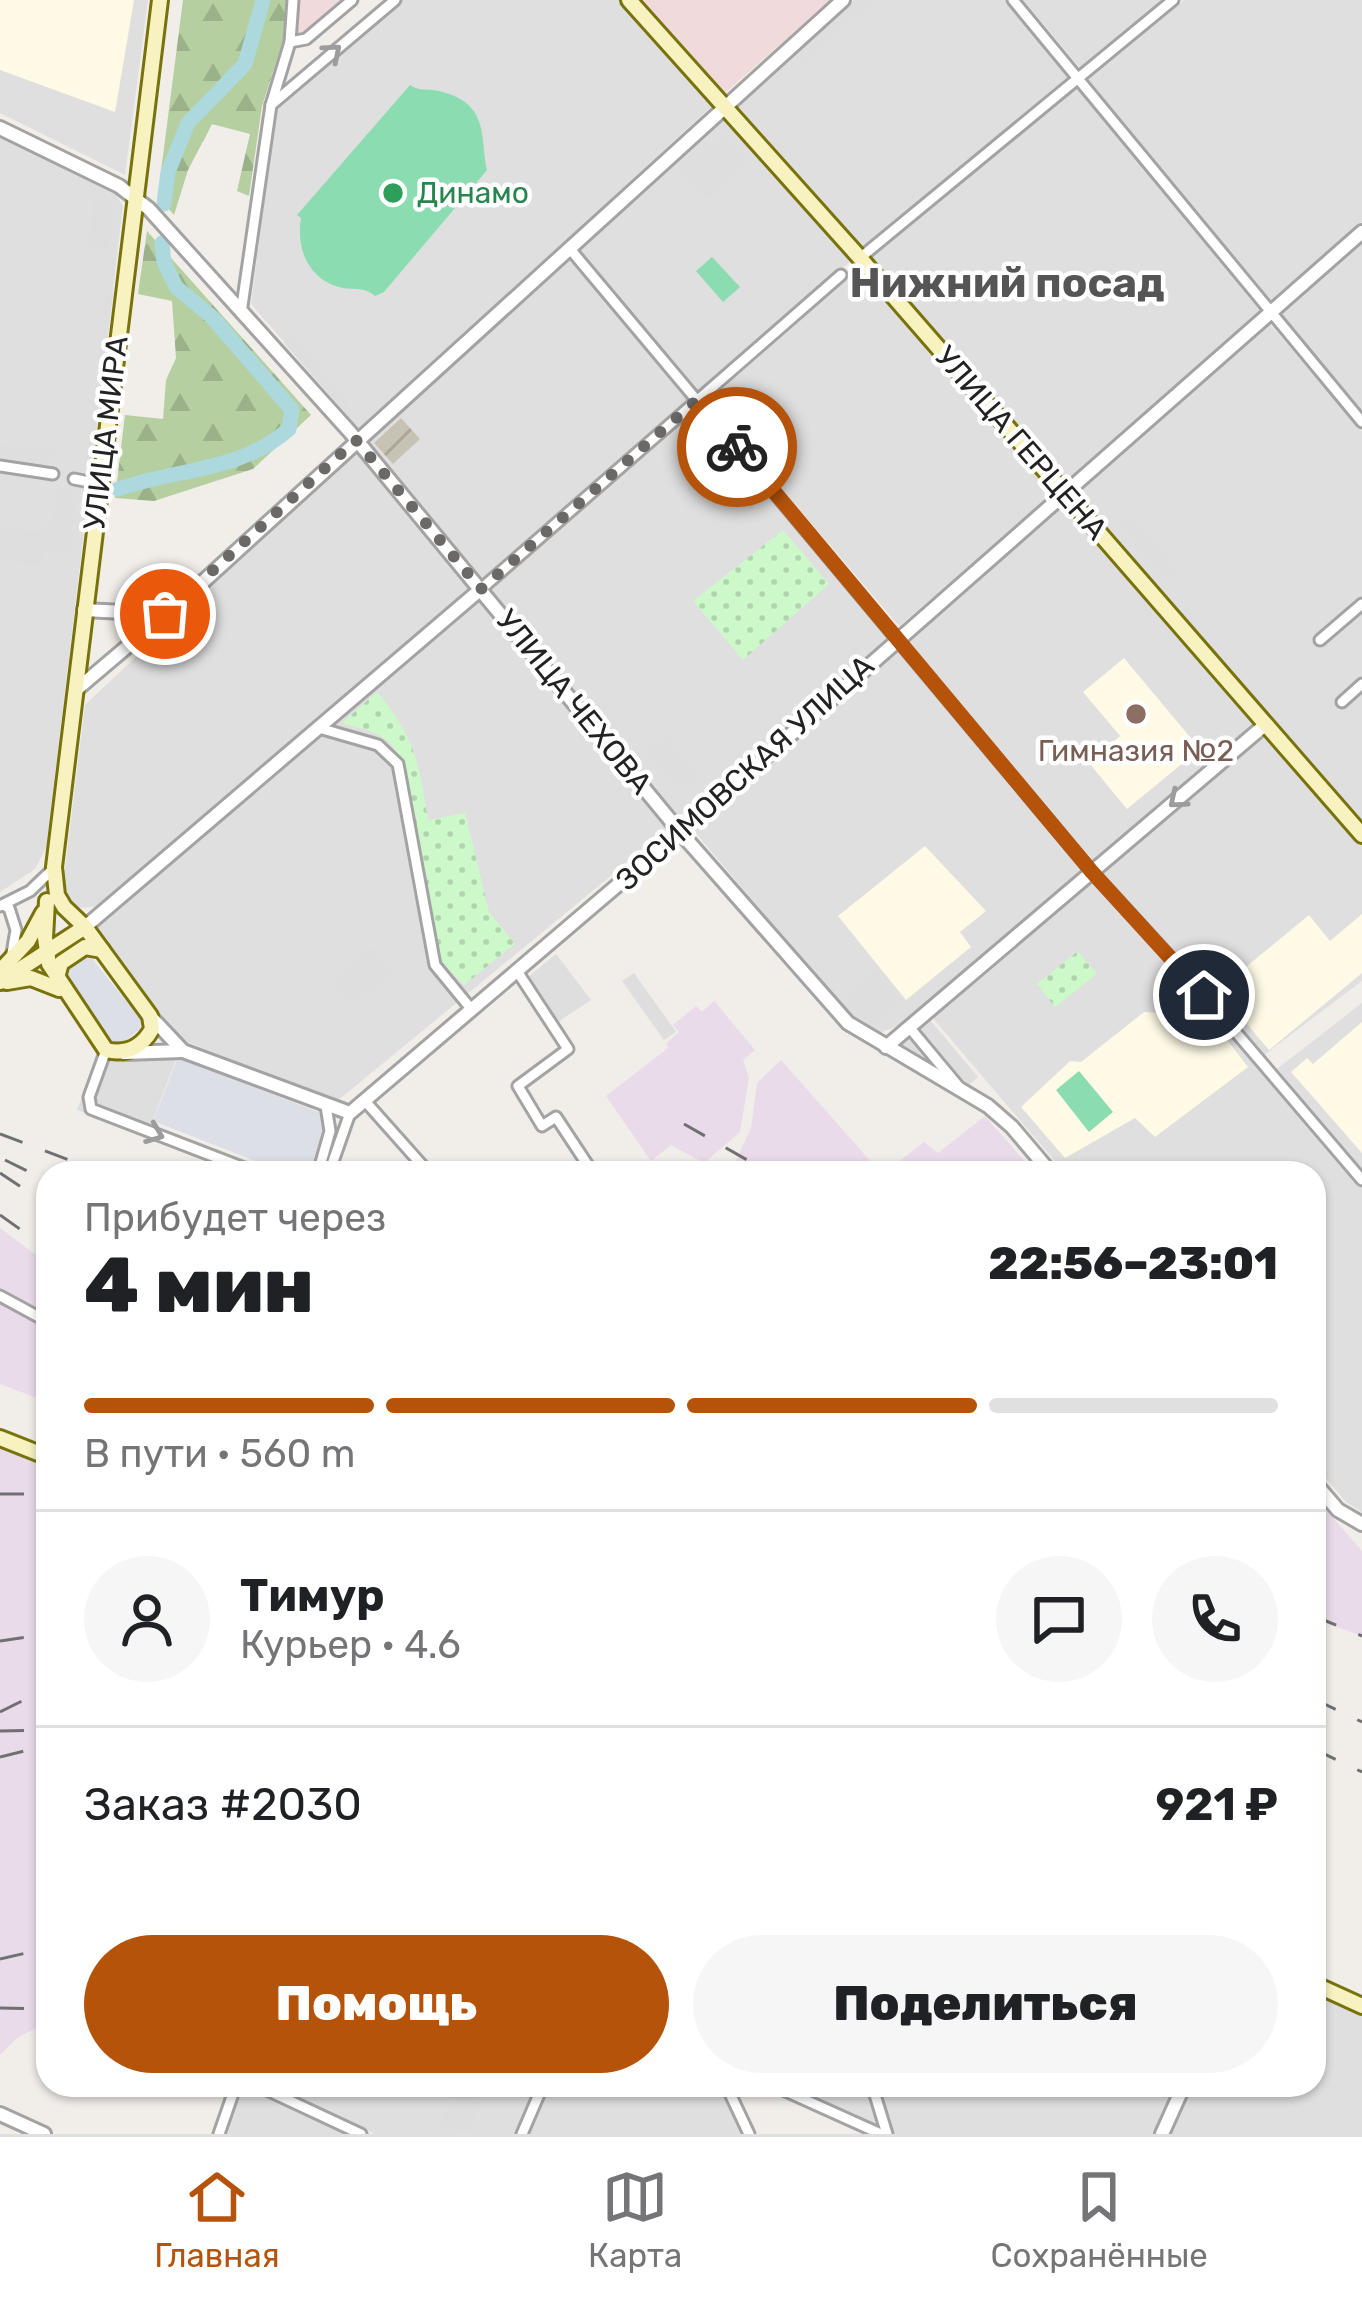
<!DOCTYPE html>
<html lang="ru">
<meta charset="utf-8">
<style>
body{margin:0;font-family:Rubik,sans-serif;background:#f6f6f6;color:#202124;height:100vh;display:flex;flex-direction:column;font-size:45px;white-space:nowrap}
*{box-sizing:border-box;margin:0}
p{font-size:39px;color:#757577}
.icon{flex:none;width:66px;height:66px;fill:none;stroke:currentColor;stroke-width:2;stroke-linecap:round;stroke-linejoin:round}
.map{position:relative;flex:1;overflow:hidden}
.details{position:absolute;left:36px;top:1161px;width:1290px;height:936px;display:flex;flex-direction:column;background:#fff;border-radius:36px;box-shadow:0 3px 9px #0004}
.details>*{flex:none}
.pin{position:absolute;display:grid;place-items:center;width:102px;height:102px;color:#fff;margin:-51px;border:6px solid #fff;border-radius:50%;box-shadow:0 3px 12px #0007}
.courier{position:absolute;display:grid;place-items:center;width:120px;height:120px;margin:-60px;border:9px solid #b45309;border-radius:50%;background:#fff;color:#222;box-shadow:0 3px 15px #0007}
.summary em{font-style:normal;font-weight:800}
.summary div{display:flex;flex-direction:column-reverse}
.summary{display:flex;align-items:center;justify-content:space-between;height:204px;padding:0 48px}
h1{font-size:78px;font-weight:800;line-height:90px}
.bar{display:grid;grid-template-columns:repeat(4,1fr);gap:18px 12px;align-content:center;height:144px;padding:0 48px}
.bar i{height:15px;border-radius:9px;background:#e0e0e0}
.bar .current{background:#b45309}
.bar p{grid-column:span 4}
.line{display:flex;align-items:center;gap:30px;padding:0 48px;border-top:3px solid #e0e0e0}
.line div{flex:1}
.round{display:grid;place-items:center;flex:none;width:126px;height:126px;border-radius:63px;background:#f6f6f6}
.action{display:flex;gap:24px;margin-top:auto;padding:24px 48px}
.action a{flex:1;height:138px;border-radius:72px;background:#b45309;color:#fff;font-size:48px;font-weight:800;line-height:138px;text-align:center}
.action a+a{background:#f6f6f6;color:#202124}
.dock{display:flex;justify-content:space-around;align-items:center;height:168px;border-top:3px solid #e0e0e0;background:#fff;font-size:33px;color:#757577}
.dock a{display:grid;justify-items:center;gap:6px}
.dock .current{color:#b45309}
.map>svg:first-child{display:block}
.residential{fill:#e0dfdf}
.commercial{fill:#f1dadc}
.industrial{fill:#eadbea}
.education{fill:#fefae6}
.construction{fill:url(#construction-furrows)}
.forest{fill:url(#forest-firs)}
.park{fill:url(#park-dots)}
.pitch{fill:#8bdcb0}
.parking{fill:#dedede}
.plaza{fill:#dddfe7}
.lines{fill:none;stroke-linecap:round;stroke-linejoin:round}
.river{stroke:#acd9dd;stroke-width:15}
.minor-casing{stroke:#a3a3a3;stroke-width:15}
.tertiary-casing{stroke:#a3a3a3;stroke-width:18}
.secondary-casing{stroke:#78720a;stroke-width:20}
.minor{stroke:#fff;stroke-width:9}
.tertiary{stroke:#fff;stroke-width:12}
.secondary{stroke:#f8f2c1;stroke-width:14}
.rail{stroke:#707070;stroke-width:3;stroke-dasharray:24 24;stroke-linecap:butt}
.oneway{stroke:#9c9c9c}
.done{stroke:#6a6968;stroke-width:12;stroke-dasharray:0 21.6}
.route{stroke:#b45309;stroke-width:15}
.leisure-dot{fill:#2e9e5b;stroke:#fff;stroke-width:4.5}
.education-dot{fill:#8d6e63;stroke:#fff;stroke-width:4.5}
.labels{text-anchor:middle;stroke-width:9;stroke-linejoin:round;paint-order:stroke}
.leisure-label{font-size:30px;fill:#27864d;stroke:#fff;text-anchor:start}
.street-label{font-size:30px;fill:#222;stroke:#fff}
.education-label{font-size:30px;fill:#785e54;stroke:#fff}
.district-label{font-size:42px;font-weight:bold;fill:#555;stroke:#fff}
</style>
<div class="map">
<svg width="1362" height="2134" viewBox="0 0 1362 2134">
<defs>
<pattern id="construction-furrows" width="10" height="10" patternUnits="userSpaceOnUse" patternTransform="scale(3)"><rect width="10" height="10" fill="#c6c3b4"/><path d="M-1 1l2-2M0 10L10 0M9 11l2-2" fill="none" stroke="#aaa79a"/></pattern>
<pattern id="forest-firs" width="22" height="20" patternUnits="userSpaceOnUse" patternTransform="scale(3)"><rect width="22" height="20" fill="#b5cfa0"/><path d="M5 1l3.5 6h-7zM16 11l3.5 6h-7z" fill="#9bb18a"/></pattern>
<pattern id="park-dots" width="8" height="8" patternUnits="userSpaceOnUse" patternTransform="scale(3)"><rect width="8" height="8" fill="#cdf8ca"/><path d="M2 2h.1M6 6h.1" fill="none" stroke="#b0d4ad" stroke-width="1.8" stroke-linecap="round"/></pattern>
</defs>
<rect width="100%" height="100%" fill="#f1ede9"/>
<g class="residential">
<polygon points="0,0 148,0 125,175 0,113"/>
<polygon points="398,0 621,0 714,104 360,430 251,304 277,103"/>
<polygon points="854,0 1005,0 1069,77 863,248 737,105"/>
<polygon points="1023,0 1164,0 1081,69"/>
<polygon points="1184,0 1362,0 1362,222 1267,303 1088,80"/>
<polygon points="1077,88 1260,311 1067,484 870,259"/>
<polygon points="724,116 850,262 697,392 577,251"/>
<polygon points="0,136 115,193 123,206 46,848 35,869 0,892"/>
<polygon points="1362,242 1362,414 1278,315"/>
<polygon points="570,259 688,399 482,578 366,441"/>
<polygon points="860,266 1056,493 899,626 707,401"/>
<polygon points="1268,322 1362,432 1362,826 1075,494"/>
<polygon points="697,409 893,636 678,817 488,589"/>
<polygon points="355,450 470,588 95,907 76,908 67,898 64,877 85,705"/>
<polygon points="1065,502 1260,725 1094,866 906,638"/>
<polygon points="478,600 669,828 336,1102 185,1041 170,1028 96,926"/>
<polygon points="900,648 1084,869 902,1024 882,1032 862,1026 846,1011 694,831"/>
<polygon points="1264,730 1362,845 1362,981 1264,1055 1098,871"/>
<polygon points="1093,880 1190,986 1362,1189 1362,1512 1346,1502 1314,1464 1314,1173 1065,1173 931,1016"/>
<polygon points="1362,1003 1362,1170 1277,1069"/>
<polygon points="1314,1992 1362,2014 1362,2134 1168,2134 1190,2085 1314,2085"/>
<polygon points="241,2085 252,2085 358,2134 227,2134"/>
<polygon points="271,2085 538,2085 517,2134 375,2134"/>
<polygon points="550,2085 727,2085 745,2134 528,2134"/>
<polygon points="786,2085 1178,2085 1156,2134 895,2134"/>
</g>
<g class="commercial">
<polygon points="299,0 350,0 307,37 301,37 297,32"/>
<polygon points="642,0 830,0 725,93"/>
</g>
<g class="industrial">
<polygon points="714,1001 755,1050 743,1060 749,1078 740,1132 704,1163 671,1145 651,1161 606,1096 668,1048 666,1044 679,1032 673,1025 696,1006 702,1012"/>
<polygon points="781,1060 881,1173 730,1173 751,1128 757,1083"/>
<polygon points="985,1116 1035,1173 884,1173 924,1142 938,1153"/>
<polygon points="0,1228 48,1264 48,1402 0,1384"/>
<polygon points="0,1445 48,1464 48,2022 17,2038 0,2055"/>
<polygon points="1314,1496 1362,1551 1362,1636 1314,1619"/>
</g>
<g class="education">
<polygon points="0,0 134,0 115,112 0,70"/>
<polygon points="1124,658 1200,749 1127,809 1089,763 1120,736 1083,692"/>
<polygon points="925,846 986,911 960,932 971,947 906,1000 838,916"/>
<polygon points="1362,914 1362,973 1269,1050 1218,990 1309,915 1330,941"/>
<polygon points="1189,990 1248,1067 1155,1137 1135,1118 1065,1158 1021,1107 1070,1061 1081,1062 1144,1012 1161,1013"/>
<polygon points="1362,1022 1362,1153 1291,1072 1307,1058 1313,1064"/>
</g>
<polygon class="construction" points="401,418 420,439 393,464 374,443"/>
<g class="forest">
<polygon points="183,0 287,0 285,34 262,106 249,196 237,191 250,134 212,124 188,170 174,215 160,199 160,179"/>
<polygon points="147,231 311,415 253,469 154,501 115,498 125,415 163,419 166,380 176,358 172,301 138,294"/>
</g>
<g class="park">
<polygon points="783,530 829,584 743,660 693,601"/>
<path d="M 377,692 C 415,737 419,763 428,820 L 465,813 L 489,912 L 515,944 L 464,985 L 440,961 L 407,772 C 390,733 380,734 342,723 Z"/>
<polygon points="1078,951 1097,974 1055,1007 1037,984"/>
</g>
<g class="pitch">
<path d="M 410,85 C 421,92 426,88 439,91 C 490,103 480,137 487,170 L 384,292 L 375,296 C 364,286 354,291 339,287 C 308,279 296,248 301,218 L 297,215 Z"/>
<polygon points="712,257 740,287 723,302 696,271"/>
<polygon points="1079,1071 1113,1112 1089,1132 1056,1090"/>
</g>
<g class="parking">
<polygon points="856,0 873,0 803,63 795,54"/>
<polygon points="725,135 745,158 744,165 707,198 679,167 707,142 712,146"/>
<polygon points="94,195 113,206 108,248 89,245"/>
<polygon points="107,292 113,293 92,465 86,464"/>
<polygon points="295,334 349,406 350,418 284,343"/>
<polygon points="0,445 55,451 41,479 0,475"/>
<polygon points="56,489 73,491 72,501 76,502 69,552 45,552 39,566 0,560 0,528 34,532 47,527 53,517"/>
<polygon points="1131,516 1178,573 1167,581 1121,525"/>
<polygon points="665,737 698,775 680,790 647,752"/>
<polygon points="372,948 392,972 352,1005 332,981"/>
<polygon points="556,954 591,1000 558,1022 527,978"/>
<polygon points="876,970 901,1000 870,1025 844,997"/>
<polygon points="634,973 676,1032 664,1040 622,981"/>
<polygon points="930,1020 978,1077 968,1086 894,1047"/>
<polygon points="99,1050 177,1057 150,1127 141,1125 138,1133 77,1110"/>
<polygon points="456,2090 482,2102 467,2134 441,2123"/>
</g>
<g class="plaza">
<polygon points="90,956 141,1020 140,1029 122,1043 114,1044 63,976 74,964"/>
<polygon points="178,1057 326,1115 325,1133 312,1173 286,1173 153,1121"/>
</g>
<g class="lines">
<g class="river">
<polyline points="164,204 168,172 188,123 245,64 263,0"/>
<path d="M 118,489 C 178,468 240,472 289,429 L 292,410 L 212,317 L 176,287 L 164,262 L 162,243"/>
</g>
<g class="minor-casing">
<g id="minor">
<polyline points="1013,0 1362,422"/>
<polyline points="290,42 306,39 352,0"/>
<polyline points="271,105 395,0"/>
<polyline points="570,249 1092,872 1193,982 1362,1180"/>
<polyline points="860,258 1173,0"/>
<polyline points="241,313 271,105 290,42 293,0"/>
<polyline points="0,466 53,474"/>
<polyline points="74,479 100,484"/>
<polyline points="481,589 841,275"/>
<polyline points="1320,640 1362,604"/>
<polyline points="1342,702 1362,684"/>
<polyline points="319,728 378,745 398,764 435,965 472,1010"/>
<polyline points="3,905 9,908 16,930 12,953"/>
<polyline points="0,906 30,891 54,868"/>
<polyline points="517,971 568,1049 518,1086 542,1126 556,1117 593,1173"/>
<polyline points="909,1027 959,1087"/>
<polyline points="106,1050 89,1097 91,1109 257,1173"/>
<polyline points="365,1101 429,1173"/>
<polyline points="318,1173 330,1131 326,1106"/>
<polyline points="329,1173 350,1113"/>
<polyline points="476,1173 495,1173"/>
<polyline points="716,1173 717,1170"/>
<polyline points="0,1296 48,1322"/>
<polyline points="256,2085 361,2134"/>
<polyline points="726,2085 749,2134"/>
<polyline points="772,2085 881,2134"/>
<polyline points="872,2085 887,2134"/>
<polyline points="219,2134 236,2085"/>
<polyline points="522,2134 543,2085"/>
</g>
</g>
<g class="tertiary-casing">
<g id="tertiary">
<polyline points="0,128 119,186 149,209 350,432 680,832 848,1023 988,1106 1012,1127 1051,1173"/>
<polyline points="84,610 164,614"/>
<polyline points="76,690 194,590 843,0"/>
<polyline points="85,927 481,589"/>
<polyline points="150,1016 183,1051 350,1113 680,832 1362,232"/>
<polyline points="886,1047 1266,724"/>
<polyline points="124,1053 183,1051"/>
<polyline points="1314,1482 1338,1510 1362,1524"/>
<polyline points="0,2114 44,2134"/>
<polyline points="1162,2134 1184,2085"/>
</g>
</g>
<g class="secondary-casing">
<g id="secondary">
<polyline points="629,0 860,258 1362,835"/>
<path d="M 47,901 L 45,938 L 49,964 L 106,1050 C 126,1055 142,1047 152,1029 L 150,1016 L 85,927 L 64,907 L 57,895 L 54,867 L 160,0"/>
<polyline points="0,971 28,941 43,913"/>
<polyline points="57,977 61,963 85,947 102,950"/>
<polyline points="0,982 85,927"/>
<polyline points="7,982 31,978 59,989"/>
<polyline points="0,1438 48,1457"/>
<polyline points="1314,1984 1362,2006"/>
</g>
</g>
<use href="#minor" class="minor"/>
<use href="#tertiary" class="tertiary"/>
<use href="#secondary" class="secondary"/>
<g class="rail">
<polyline points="684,1124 770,1173"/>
<polyline points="0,1134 104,1173"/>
<polyline points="5,1160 48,1181"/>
<polyline points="0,1173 48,1205"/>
<polyline points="0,1215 48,1249"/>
<polyline points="0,1494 48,1494"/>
<polyline points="1314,1616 1362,1636"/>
<polyline points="0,1641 48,1634"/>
<polyline points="1314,1699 1362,1722"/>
<polyline points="0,1712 48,1688"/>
<polyline points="0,1731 48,1730"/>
<polyline points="1314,1749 1362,1772"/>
<polyline points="0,1757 48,1745"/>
<polyline points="45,1841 48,1839"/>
<polyline points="0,1959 48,1948"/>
<polyline points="0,2008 48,2009"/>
</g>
</g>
<defs><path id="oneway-chevron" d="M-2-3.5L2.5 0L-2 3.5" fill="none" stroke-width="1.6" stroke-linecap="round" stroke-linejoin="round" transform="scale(3)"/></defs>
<g class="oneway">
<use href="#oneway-chevron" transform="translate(333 52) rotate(-40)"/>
<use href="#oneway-chevron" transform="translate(1177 800) rotate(140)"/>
<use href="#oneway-chevron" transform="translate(155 1134) rotate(21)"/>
</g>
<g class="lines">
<polyline class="done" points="165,614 356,440 481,589 697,400 737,447"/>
<polyline class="route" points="737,447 1092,872 1204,995"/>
</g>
<circle class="leisure-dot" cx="393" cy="193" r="12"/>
<circle class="education-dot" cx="1136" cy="714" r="12"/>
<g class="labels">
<g class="leisure-label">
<text x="417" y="203">Динамо</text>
</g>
<g class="street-label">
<text transform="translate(106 433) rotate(-83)" y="10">УЛИЦА МИРА</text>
<text transform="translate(1021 443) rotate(49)" y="10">УЛИЦА ГЕРЦЕНА</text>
<text transform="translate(574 702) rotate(51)" y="10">УЛИЦА ЧЕХОВА</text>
<text transform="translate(745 773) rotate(-42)" y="10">ЗОСИМОВСКАЯ УЛИЦА</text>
</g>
<g class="education-label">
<text x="1136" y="761">Гимназия №2</text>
</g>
<g class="district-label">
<text x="1007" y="297">Нижний посад</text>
</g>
</g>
</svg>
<div class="pin" style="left:165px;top:614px;background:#ea580c"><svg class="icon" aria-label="bag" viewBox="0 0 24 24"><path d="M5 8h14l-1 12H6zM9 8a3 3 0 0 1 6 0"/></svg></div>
<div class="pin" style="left:1204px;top:995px;background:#1f2937"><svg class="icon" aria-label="home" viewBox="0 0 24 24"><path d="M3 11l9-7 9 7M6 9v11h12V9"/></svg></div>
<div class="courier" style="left:737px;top:447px"><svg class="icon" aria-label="bike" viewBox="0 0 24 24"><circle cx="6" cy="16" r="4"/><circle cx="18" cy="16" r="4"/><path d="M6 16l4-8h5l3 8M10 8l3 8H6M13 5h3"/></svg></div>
<section class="details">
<div class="summary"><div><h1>4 мин</h1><p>Прибудет через</p></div><em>22:56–23:01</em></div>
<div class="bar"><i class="current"></i><i class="current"></i><i class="current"></i><i></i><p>В пути · 560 m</p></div>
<div class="line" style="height:216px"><a class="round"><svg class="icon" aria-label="person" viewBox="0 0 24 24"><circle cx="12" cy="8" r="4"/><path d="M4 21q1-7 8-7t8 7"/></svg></a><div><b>Тимур</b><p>Курьер · 4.6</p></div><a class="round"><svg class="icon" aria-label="chat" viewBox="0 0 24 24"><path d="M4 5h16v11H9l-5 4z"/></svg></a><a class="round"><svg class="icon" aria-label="phone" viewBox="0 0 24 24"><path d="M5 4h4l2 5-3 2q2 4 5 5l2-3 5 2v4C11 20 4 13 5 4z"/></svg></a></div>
<div class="line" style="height:156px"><div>Заказ #2030</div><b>921 ₽</b></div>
<div class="action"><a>Помощь</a><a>Поделиться</a></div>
</section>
</div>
<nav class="dock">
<a class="current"><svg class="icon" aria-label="home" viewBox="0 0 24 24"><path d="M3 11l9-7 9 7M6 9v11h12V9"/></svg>Главная</a>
<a><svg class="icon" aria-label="map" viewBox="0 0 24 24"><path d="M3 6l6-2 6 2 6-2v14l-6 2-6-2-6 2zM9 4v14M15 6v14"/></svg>Карта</a>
<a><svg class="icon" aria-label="saved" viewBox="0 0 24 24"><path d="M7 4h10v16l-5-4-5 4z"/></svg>Сохранённые</a>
</nav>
